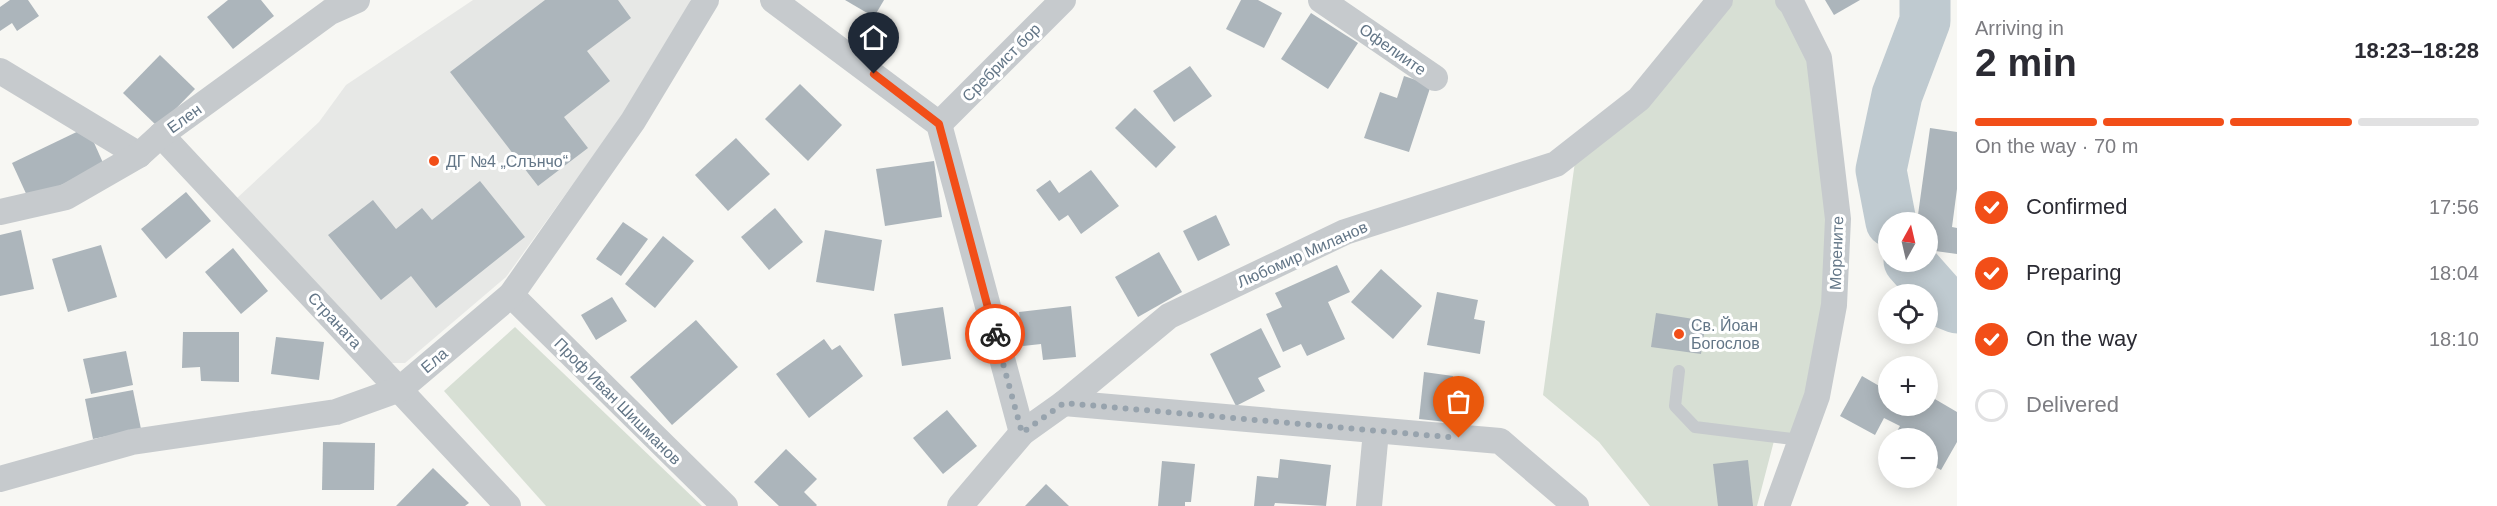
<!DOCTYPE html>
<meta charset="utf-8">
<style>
body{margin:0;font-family:Arial,sans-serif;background:#f7f7f7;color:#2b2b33;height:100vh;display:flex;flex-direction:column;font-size:22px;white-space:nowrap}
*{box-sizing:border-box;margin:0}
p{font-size:20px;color:#7c7c81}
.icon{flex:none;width:33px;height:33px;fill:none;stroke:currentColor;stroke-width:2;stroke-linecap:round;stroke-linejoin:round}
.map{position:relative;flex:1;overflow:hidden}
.side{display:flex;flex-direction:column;background:#fff;width:540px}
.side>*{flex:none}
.needle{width:39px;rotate:8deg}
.tools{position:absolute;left:1878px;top:212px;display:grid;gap:12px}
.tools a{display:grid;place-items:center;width:60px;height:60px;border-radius:50%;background:#fff;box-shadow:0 3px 15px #0003;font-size:30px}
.pin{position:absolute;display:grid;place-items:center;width:51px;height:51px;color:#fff;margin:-62px -26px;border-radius:50% 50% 50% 0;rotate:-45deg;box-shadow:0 0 6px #0007}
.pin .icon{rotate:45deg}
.courier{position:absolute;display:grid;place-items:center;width:60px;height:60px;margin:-30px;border:4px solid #f24e18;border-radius:50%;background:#fff;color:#222;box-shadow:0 2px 8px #0007}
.headline em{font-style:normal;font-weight:700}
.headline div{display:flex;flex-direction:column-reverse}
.headline{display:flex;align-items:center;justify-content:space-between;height:102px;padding:0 18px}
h1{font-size:39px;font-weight:700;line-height:45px}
.bar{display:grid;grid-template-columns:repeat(4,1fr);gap:9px 6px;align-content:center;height:72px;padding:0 18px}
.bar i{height:8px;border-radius:4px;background:#e1e1e2}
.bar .on{background:#f24e18}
.bar p{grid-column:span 4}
ol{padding:0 18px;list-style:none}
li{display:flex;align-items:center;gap:18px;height:66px}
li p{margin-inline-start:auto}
li .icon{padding:6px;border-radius:50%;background:#f24e18;color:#fff;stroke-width:4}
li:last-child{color:#7c7c81}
li i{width:33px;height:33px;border:3px solid #e1e1e2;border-radius:50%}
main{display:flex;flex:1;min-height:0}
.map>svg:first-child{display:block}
.built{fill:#e7e8e6}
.green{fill:#d7dfd4}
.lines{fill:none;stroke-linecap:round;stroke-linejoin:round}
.river{stroke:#bfcad0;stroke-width:51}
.building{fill:#acb5bb}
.lane{stroke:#c6cacd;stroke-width:12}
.street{stroke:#c6cacd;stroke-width:26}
.done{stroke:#97a3ad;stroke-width:6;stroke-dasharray:0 10.8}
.route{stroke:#f24e18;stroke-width:8}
.poi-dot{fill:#f24e18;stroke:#fff;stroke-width:2}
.labels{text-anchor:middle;stroke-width:6;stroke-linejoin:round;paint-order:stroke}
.street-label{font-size:16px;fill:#637687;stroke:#fff}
.poi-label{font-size:16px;fill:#637687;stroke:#fff;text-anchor:start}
</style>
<main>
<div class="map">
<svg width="1957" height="506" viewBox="0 0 1957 506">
<rect width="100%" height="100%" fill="#f7f7f3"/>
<polygon class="built" points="473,0 690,0 689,13 679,37 506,277 405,363 387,363 236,199 319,122 346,85"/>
<g class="green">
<polygon points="1720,0 1788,0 1819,58 1838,219 1801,440 1775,437 1757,506 1650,506 1599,442 1543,395 1577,147"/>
<polygon points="515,327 702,506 546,506 444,391"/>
</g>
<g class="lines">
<g class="river">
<polyline points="1891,222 1881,170 1897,95 1925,21 1925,0"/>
<polyline points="1909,261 1947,304 1957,308"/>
</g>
</g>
<g class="building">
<polygon points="10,0 28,0 39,16 17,31 12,23 0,31 0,7"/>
<polygon points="228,0 261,0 274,16 233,49 207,17"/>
<polygon points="545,0 618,0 631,18 587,51 610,81 564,117 588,148 538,186 450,72"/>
<polygon points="845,0 884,0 874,17"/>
<polygon points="1241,0 1258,0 1282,13 1264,48 1226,29"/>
<polygon points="1825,0 1860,0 1834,15"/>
<polygon points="1311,13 1358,43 1328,89 1281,59"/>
<polygon points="160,55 195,89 158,127 123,93"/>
<polygon points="1190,66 1212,96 1174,122 1153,91"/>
<polygon points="1404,76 1431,85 1409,152 1364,138 1380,92 1397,98"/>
<polygon points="800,84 842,125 808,161 765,119"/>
<polygon points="1135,108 1176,147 1156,168 1115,128"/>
<polygon points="87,127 104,165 29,200 12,163"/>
<polygon points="1930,128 1957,132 1957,189 1952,227 1957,228 1957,254 1928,250 1928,222 1917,222"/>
<polygon points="736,138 770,174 728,211 695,175"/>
<polygon points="934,161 942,217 885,226 876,169"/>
<polygon points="1091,170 1119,206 1081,234 1068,215 1059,221 1036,190 1050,180 1059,193"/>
<polygon points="480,181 525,237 436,308 411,276 381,300 328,235 373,200 396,229 422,208 432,220"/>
<polygon points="186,192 211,221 166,259 141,229"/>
<polygon points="775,208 803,242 769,270 741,237"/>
<polygon points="1216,215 1230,245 1198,261 1183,231"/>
<polygon points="623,222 648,239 621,276 596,259"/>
<polygon points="21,230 34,289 0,296 0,235"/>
<polygon points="825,230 882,240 874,291 816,282"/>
<polygon points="663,236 694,261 655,308 625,284"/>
<polygon points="101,245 117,297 68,312 52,259"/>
<polygon points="233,248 268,291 241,314 205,272"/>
<polygon points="1159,252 1182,292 1138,317 1115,277"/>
<polygon points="1337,265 1350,292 1328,302 1345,339 1307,356 1301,344 1283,352 1266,314 1282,307 1275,293"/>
<polygon points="1381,269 1422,306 1393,339 1351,302"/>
<polygon points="1437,292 1478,300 1474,319 1485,321 1480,354 1427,345"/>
<polygon points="612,297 627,321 596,340 581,315"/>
<polygon points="1071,306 1076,357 1043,360 1041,344 1023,346 1019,312"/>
<polygon points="943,307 951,359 902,366 894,314"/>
<polygon points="1656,313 1706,321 1701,354 1651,347"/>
<polygon points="696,320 738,367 672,425 630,377"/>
<polygon points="1261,328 1281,367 1258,378 1265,391 1236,406 1210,354"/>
<polygon points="183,332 239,332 239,382 201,381 200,367 182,368"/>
<polygon points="276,337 324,342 319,380 271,374"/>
<polygon points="824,339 832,350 840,345 863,376 809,418 776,374"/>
<polygon points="126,351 133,385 91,394 83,359"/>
<polygon points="1424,372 1453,376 1447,422 1419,419"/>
<polygon points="1862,376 1888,391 1888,405 1928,405 1928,395 1957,412 1957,442 1941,470 1928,463 1928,438 1893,438 1900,426 1884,418 1875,435 1840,416"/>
<polygon points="133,390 141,429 93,439 85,399"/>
<polygon points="947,410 977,446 943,474 913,438"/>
<polygon points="323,442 375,443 374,490 322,490"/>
<polygon points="786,449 817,479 804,492 817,505 816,506 779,506 754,482"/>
<polygon points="1280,459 1331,465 1326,506 1275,503 1274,506 1254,506 1257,476 1278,478"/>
<polygon points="1748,460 1753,506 1718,506 1713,464"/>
<polygon points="1162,461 1195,464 1191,502 1185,502 1185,506 1158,506"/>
<polygon points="433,468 469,503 465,506 396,506"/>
<polygon points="1046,484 1069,506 1025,506"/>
</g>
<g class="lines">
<polyline class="lane" points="1679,371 1675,406 1695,427 1801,440"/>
<g class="street">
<polyline points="773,0 939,124 1022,433"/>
<polyline points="1321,0 1435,78"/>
<polyline points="0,71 139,155"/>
<polyline points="939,124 1063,0"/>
<polyline points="161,135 508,506"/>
<polyline points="0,212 66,197 139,155 161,135 330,12 357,0"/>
<polyline points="511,295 725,506"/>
<polyline points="1064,403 1500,441 1576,506"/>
<polyline points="0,479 132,442 336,412 400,389 511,295 633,121 706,0"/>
<polyline points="960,506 1022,433 1064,403 1169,316 1345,232 1556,164 1639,99 1720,0"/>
<polyline points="1369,506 1376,431"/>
<polyline points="1777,506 1817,396 1834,305 1838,219 1819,58 1792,4 1788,0"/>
</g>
</g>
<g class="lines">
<polyline class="done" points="995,334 1022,433 1064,403 1459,438"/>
<polyline class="route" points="874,74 939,124 995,334"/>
</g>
<g class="poi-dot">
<circle cx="434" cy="161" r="6"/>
<circle cx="1679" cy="334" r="6"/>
</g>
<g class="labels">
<g class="street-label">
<text transform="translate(1393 49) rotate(35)" y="6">Офелиите</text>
<text transform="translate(1001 62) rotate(-45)" y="6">Сребрист бор</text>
<text transform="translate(184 118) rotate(-36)" y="6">Елен</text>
<text transform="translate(1836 253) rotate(-88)" y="6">Морените</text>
<text transform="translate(1302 254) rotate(-24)" y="6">Любомир Миланов</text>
<text transform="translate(335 320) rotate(47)" y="6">Страната</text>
<text transform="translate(434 360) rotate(-40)" y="6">Ела</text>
<text transform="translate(618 401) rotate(45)" y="6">Проф Иван Шишманов</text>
</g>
<g class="poi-label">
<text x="446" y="167">ДГ №4 „Слънчо“</text>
<text x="1691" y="331">Св. Йоан<tspan x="1691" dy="18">Богослов</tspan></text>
</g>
</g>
</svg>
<div class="tools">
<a><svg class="needle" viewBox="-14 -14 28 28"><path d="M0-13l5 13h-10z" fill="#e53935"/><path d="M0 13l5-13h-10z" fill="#7c7c81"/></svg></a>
<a><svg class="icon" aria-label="locate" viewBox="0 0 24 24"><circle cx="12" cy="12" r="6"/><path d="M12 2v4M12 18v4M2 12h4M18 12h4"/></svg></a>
<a>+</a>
<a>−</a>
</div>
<div class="pin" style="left:1459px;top:438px;background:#ea580c"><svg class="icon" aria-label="bag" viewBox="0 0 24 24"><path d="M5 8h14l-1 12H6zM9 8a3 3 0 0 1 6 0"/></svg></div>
<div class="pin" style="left:874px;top:74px;background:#1f2937"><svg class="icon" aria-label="home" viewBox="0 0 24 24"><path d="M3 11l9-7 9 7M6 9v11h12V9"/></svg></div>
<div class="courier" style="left:995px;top:334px"><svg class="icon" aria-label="bike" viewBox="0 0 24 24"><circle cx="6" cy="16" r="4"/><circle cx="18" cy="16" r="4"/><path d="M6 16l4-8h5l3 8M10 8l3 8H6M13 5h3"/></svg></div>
</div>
<section class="side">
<div class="headline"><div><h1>2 min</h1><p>Arriving in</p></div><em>18:23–18:28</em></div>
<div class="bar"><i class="on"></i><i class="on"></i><i class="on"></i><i></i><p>On the way · 70 m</p></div>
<ol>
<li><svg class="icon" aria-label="check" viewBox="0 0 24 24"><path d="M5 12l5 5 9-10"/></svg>Confirmed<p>17:56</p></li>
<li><svg class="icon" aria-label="check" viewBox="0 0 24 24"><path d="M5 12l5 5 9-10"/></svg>Preparing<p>18:04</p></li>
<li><svg class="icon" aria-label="check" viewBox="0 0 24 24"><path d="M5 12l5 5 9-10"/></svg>On the way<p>18:10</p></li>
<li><i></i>Delivered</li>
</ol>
</section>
</main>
